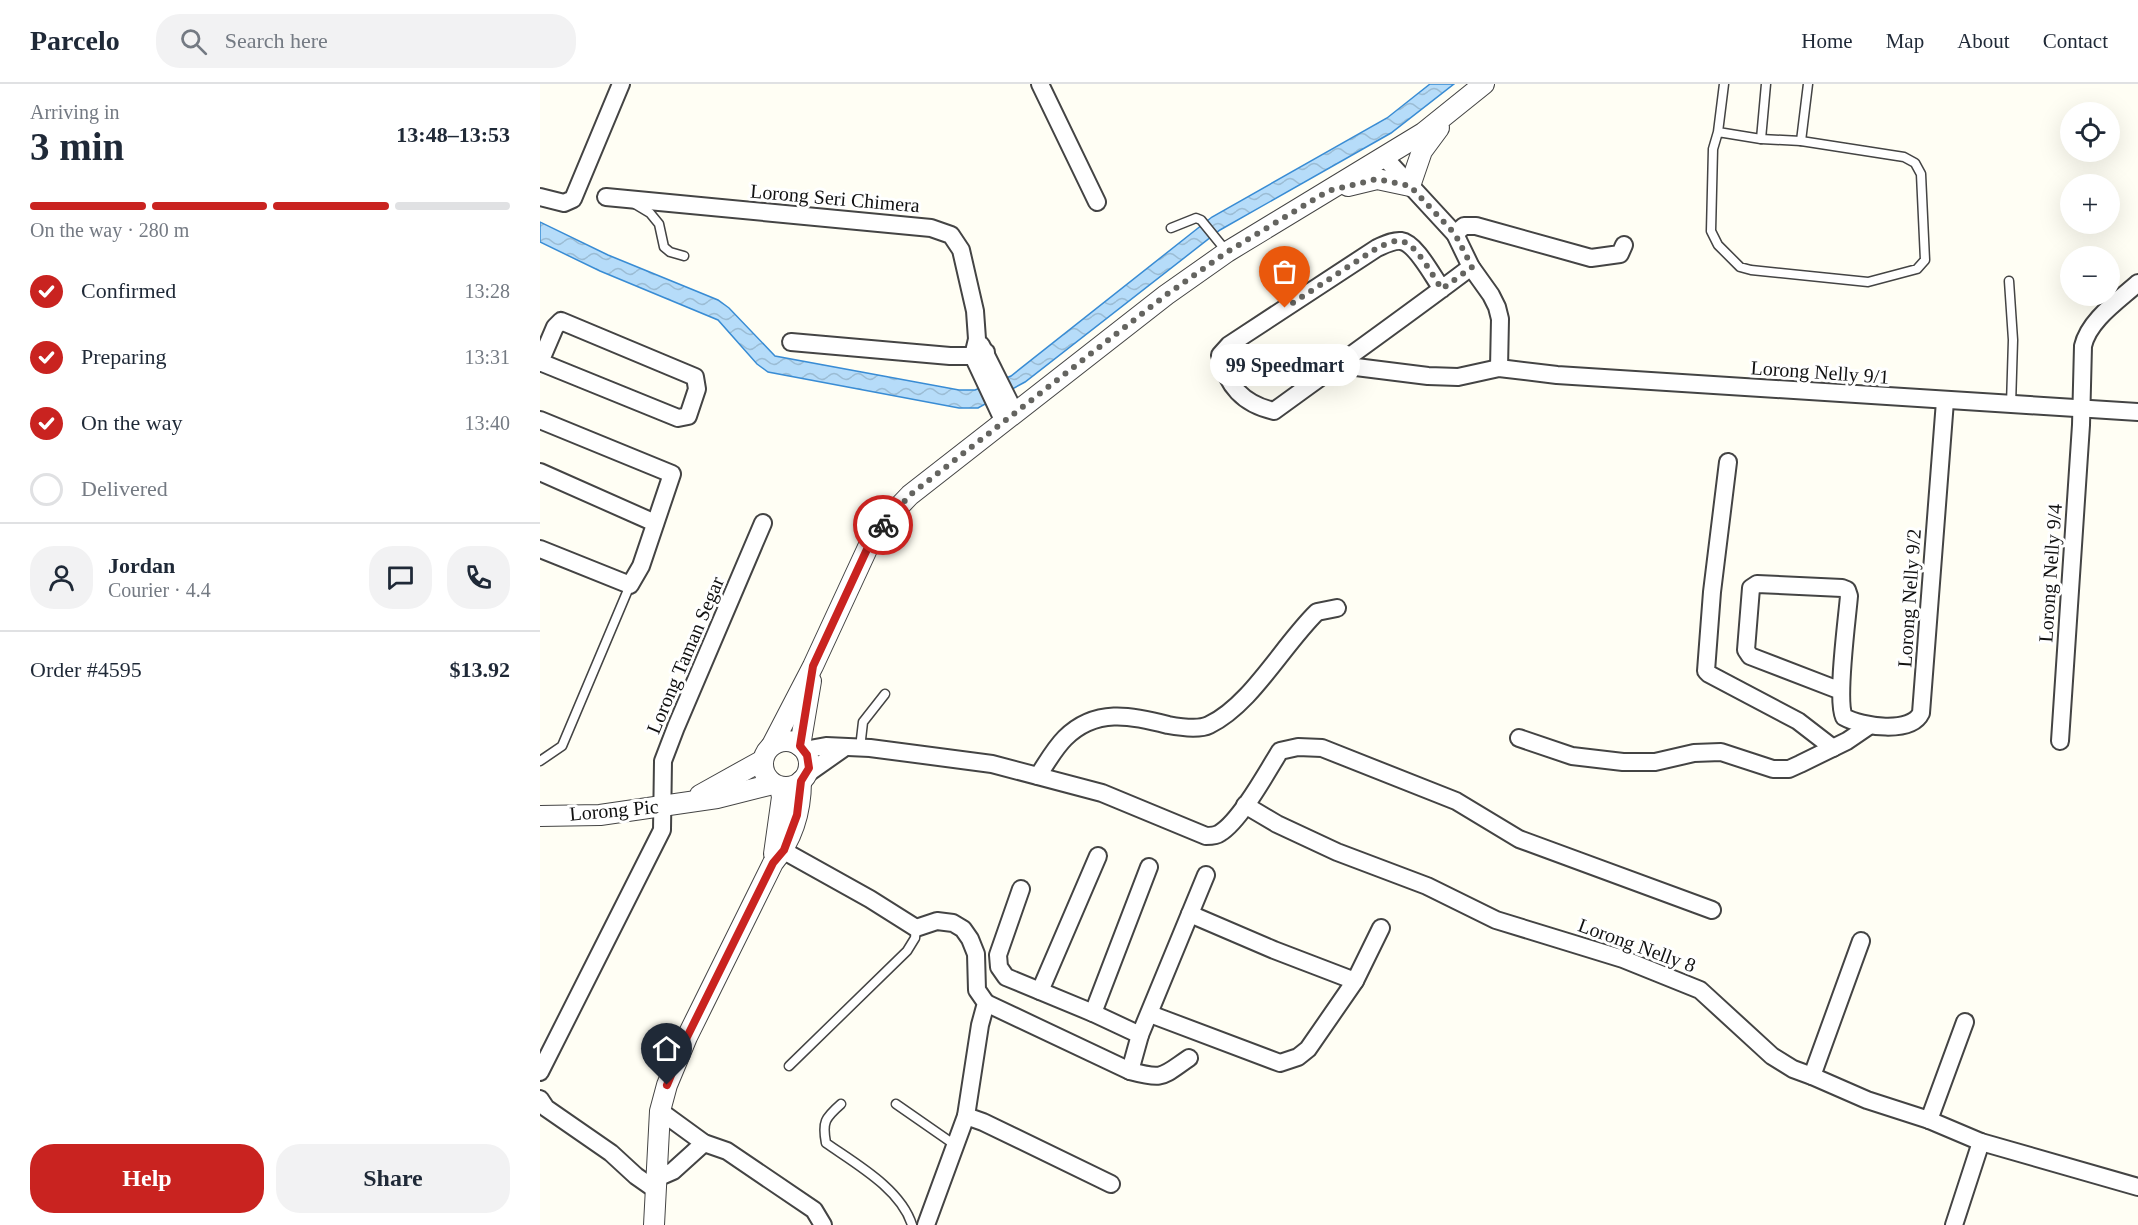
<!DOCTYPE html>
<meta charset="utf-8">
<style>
body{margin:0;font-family:Georgia,serif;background:#f2f2f3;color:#1f2937;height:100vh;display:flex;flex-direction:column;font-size:22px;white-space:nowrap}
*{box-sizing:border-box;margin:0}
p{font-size:20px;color:#747a83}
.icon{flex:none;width:33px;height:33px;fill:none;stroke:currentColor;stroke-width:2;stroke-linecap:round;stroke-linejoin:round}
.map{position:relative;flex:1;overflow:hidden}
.side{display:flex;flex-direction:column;background:#fff;width:540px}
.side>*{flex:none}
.fabs{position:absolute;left:1520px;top:18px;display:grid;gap:12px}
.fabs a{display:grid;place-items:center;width:60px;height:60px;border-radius:50%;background:#fff;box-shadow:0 6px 24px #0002;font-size:30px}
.pin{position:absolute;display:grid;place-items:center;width:51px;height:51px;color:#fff;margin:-62px -26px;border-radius:50% 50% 50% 0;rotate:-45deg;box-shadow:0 0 6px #0007}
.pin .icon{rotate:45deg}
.courier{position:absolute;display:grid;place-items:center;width:60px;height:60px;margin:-30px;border:4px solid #c92320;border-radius:50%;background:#fff;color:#222;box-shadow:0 2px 8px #0007}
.bubble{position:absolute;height:42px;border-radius:21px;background:#fff;box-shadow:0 6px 24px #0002;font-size:20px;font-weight:700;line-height:42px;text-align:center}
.head em{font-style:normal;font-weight:700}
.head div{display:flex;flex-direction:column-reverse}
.head{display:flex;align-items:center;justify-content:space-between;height:102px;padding:0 30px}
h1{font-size:39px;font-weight:700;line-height:45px}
.bar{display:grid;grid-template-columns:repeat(4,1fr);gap:9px 6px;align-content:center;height:72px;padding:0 30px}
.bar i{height:8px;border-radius:4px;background:#e0e1e3}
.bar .current{background:#c92320}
.bar p{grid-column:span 4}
.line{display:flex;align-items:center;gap:15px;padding:0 30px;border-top:2px solid #e0e1e3}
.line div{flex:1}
.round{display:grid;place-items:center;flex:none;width:63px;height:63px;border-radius:24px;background:#f2f2f3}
ol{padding:0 30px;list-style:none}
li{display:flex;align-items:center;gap:18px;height:66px}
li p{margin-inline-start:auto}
li .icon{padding:6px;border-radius:50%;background:#c92320;color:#fff;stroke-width:4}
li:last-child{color:#747a83}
li i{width:33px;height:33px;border:3px solid #e0e1e3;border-radius:50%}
.action{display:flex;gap:12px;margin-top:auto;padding:12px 30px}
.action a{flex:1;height:69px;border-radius:24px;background:#c92320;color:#fff;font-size:24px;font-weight:700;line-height:69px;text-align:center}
.action a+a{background:#f2f2f3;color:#1f2937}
header{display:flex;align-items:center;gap:36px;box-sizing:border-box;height:84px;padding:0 30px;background:#fff;border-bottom:2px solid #e0e1e3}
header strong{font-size:28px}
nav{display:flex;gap:33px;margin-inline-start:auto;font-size:21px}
.search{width:420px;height:54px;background:#f2f2f3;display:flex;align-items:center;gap:15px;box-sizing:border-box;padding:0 21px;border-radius:24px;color:#747a83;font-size:22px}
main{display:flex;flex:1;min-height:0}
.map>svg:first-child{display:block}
.water{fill:url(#water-waves);stroke:#398cd4;stroke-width:1.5}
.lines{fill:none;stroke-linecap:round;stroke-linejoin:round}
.service-casing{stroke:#444;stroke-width:11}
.minor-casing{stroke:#444;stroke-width:20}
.tertiary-casing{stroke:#444;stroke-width:22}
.service{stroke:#fff;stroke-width:8}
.minor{stroke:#fff;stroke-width:16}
.tertiary{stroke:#fff;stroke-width:20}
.done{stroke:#646460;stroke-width:6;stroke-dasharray:0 10.8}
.route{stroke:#c92320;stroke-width:8}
.labels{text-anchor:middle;stroke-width:6;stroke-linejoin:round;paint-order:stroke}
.street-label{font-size:20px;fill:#111;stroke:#fff}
</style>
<header>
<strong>Parcelo</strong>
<div class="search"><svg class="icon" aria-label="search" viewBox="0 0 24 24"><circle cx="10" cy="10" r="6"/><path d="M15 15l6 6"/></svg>Search here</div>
<nav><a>Home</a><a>Map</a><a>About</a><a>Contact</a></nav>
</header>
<main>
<section class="side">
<div class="head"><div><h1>3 min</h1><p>Arriving in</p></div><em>13:48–13:53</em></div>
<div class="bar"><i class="current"></i><i class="current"></i><i class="current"></i><i></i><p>On the way · 280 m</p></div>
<ol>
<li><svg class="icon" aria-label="check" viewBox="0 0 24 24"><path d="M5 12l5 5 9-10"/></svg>Confirmed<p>13:28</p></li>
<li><svg class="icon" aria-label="check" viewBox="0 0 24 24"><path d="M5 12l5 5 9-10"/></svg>Preparing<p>13:31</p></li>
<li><svg class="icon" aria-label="check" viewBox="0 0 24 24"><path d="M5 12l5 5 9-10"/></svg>On the way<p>13:40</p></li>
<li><i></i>Delivered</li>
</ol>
<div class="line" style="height:108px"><a class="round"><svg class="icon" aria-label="person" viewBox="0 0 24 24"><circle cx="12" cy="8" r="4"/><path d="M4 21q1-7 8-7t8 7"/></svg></a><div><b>Jordan</b><p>Courier · 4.4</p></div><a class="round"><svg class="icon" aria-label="chat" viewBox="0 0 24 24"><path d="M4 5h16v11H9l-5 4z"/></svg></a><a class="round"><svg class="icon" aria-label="phone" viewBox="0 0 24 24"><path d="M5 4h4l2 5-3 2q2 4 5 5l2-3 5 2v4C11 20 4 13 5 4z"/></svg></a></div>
<div class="line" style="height:78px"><div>Order #4595</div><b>$13.92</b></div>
<div class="action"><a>Help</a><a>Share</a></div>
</section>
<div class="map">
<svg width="1598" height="1141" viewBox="0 0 1598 1141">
<defs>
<pattern id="water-waves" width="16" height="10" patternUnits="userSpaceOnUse" patternTransform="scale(1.5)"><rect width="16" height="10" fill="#b6dcf9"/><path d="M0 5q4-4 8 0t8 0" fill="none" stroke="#9bbcd4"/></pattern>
</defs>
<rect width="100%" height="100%" fill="#fffef4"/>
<polygon class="water" points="890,0 914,0 851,49 680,146 485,298 438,324 419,324 228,288 217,280 178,236 60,187 0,158 0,138 68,171 178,216 189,224 235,272 419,306 435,306 471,292 672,133 847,34"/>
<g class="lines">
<g class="service-casing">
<g id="service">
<polyline points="1178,48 1221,55 1261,57 1364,73 1375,79 1381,90 1385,176 1377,185 1328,198 1211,186 1200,183 1178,161 1171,147 1173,65 1178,48 1184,0"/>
<polyline points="1221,55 1226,0"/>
<polyline points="1261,57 1268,0"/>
<polyline points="95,120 110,129 119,140 124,163 130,168 144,172"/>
<polyline points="631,144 656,134 661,136 687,168"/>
<polyline points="1469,197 1473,256 1471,321"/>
<polyline points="320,664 323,638 345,610"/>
<polyline points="0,677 22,662 90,501"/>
<polyline points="249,982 367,867 375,854 376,844"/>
<path d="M 301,1020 C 285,1034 282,1038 286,1059 C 316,1080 361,1105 372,1141"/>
<polyline points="356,1020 415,1061"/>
</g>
</g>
<g class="minor-casing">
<g id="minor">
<polyline points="500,0 557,118"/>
<polyline points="844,73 915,150 931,183 951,211 957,223 960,235 959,284"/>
<polyline points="0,113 24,119 33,115 81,0"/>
<polyline points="66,113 391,144 411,151 421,166 435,227 437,255 433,272 464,338"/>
<polyline points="915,150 924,142 936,142 1051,174 1080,170 1084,161"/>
<path d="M 902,205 C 893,193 876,159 861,157 C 853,156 844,161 837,164 L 689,261 L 680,271 C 687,302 703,320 734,327 C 800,279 866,232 931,183"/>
<polyline points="251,258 410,272 433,272 446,268"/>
<polyline points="441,261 475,329"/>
<polyline points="804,277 816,283 888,292 918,293 959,284 1017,291 1598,328"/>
<polyline points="0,279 0,278 15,243 21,237 155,293 157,305 148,332 138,334 0,278"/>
<polyline points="0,336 132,390 101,482 90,501 0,465"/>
<polyline points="1188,378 1172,508 1166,587 1169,590 1258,637 1293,664"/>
<polyline points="0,388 115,439"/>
<path d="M 1301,607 L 1210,572 L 1206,566 L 1211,504 L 1217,500 L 1302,504 L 1307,506 L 1309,512 C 1307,536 1296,616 1304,633 C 1322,643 1371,650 1381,629 L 1405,317"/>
<polyline points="979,654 1032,672 1083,678 1115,678 1154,669 1181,668 1233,685 1249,685 1260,680 1307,657 1329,642"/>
<path d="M 1520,657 L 1541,341 L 1543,262 C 1549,236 1578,217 1598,199"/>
<path d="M 264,666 L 286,662 L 330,664 L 452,680 L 562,709 L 666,752 C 671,752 676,752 680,749 C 700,737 727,688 740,667 L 758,663 L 782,664 L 916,717 L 979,755 L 1172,826"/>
<polyline points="267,690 304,664"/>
<path d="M 498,692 C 506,680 514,665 525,654 C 555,624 591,631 628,641 C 639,643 659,646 669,641 C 711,621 743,561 777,528 L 797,524"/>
<polyline points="705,721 737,740 797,768 887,802 956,836 1083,875 1160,906 1232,972 1253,985 1272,992 1327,1016 1389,1036 1441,1058 1598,1103"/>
<polyline points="235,762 330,815 376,844 397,837 413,839 423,845 430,855 436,870 437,906 446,919 440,941 426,1032 386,1141"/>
<polyline points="481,805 458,871 459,883 466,893 553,929 600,951"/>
<polyline points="650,830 734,866 815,897"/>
<polyline points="500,907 558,772"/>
<path d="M 446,919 L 590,987 C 624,996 621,993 649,974"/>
<polyline points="553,929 609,783"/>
<polyline points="610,930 740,979 758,973 768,965 815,897 841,844"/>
<polyline points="590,987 600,951 666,791"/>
<polyline points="0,988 122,746 123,677 136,643 223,439"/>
<polyline points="1272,992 1321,857"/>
<polyline points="0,1015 6,1024 71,1069 96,1092 116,1106"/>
<polyline points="120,1027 164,1059 187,1067 274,1126 283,1141"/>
<polyline points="426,1032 443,1038 571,1100"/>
<polyline points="1389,1036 1425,938"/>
<polyline points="117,1094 133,1087 164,1059"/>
<polyline points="1414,1141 1441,1058"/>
</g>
</g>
<g class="tertiary-casing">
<g id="tertiary">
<polyline points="808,102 837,95 870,102 882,67 899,44"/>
<circle cx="246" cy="680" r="23"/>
<polyline points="232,661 273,582 329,461 347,435 370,411 626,211 687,168 883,49 944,0"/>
<polyline points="260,662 271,597"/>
<polyline points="160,711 223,676"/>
<polyline points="0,732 60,731 177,714 233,700"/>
<polyline points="234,770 242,713 240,703"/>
<path d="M 114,1141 L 120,1027 L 127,1001 L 147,953 L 233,779 C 252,756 261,727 261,697"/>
</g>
</g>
<use href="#service" class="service"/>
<use href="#minor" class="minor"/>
<use href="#tertiary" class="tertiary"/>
</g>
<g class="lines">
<path class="done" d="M 343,441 L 370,411 L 626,211 L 687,168 L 788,107 L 837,95 L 870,102 L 915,150 L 932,183 L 902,205 C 893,193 876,159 861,157 C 853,156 844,161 837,164 L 745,224"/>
<polyline class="route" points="127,1001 147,953 233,779 244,766 257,731 261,697 269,684 267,671 260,662 273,582 329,461 343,441"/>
</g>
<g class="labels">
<g class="street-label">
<text transform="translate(295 114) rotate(5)" y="7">Lorong Seri Chimera</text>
<text transform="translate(1280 288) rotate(4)" y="7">Lorong Nelly 9/1</text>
<text transform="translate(1510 489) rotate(-86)" y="7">Lorong Nelly 9/4</text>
<text transform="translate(1369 514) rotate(-86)" y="7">Lorong Nelly 9/2</text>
<text transform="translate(145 571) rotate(-67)" y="7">Lorong Taman Segar</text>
<text transform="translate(74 726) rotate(-5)" y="7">Lorong Pic</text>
<text transform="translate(1097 861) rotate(20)" y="7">Lorong Nelly 8</text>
</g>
</g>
</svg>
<div class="fabs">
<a><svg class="icon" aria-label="locate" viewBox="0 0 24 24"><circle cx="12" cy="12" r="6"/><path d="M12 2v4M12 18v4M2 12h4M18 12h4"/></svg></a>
<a>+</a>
<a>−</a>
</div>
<div class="pin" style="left:745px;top:224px;background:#ea580c"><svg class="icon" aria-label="bag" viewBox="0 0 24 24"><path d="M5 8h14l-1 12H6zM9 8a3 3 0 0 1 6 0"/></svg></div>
<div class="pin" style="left:127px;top:1001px;background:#1f2937"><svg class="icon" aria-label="home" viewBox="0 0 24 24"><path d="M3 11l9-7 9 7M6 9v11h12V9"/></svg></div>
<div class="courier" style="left:343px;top:441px"><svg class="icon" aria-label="bike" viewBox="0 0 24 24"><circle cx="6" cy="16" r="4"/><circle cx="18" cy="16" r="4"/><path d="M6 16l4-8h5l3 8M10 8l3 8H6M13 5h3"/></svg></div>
<div class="bubble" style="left:670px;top:260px;width:150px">99 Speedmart</div>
</div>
</main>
